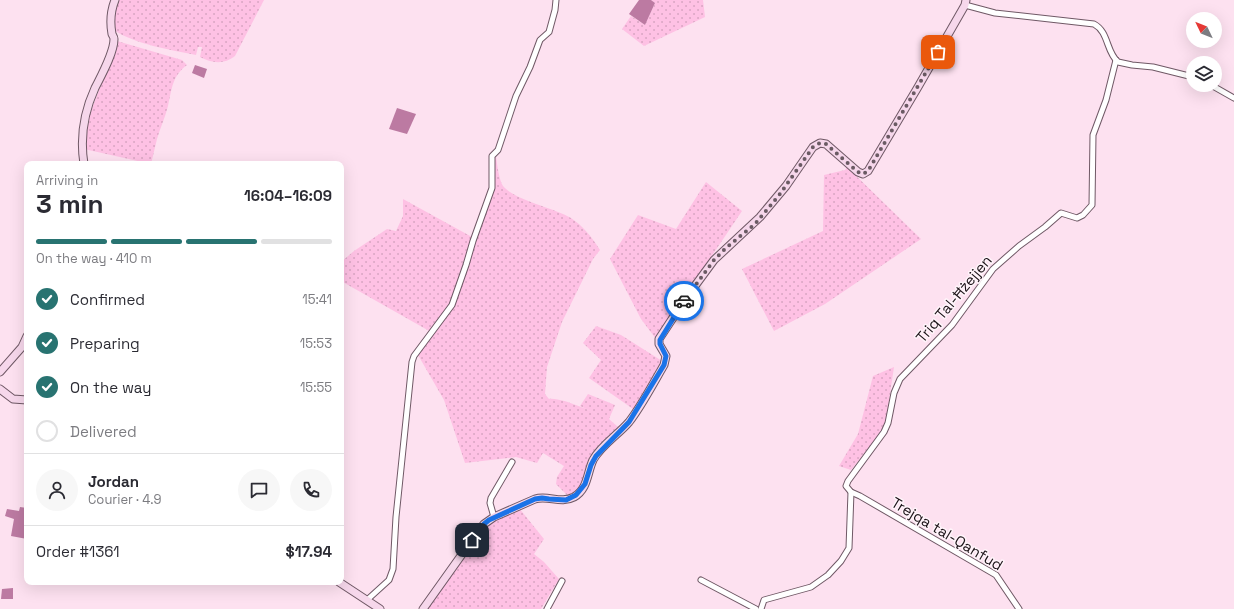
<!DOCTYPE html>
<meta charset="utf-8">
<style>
body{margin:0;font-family:"Space Grotesk",sans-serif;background:#f7f7f7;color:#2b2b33;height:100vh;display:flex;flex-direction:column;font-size:15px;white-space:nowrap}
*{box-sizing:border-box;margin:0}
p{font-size:13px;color:#7c7c81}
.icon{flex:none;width:22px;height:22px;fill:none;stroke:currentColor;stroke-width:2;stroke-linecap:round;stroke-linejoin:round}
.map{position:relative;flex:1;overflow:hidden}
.panel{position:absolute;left:24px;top:161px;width:320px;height:424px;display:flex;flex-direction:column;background:#fff;border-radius:8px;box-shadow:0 4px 16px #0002}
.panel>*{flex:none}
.needle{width:26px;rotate:313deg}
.buttons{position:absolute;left:1186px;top:12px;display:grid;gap:8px}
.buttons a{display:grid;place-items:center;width:36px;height:36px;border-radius:50%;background:#fff;box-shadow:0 4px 16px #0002;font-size:20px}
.pin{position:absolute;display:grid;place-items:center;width:34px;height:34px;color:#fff;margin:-17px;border-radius:8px;box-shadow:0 2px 6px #0006}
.courier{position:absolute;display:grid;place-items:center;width:40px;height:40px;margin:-20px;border:3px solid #1a73e8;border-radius:50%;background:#fff;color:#222;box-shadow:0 1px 5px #0007}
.summary em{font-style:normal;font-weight:600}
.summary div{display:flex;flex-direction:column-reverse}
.summary{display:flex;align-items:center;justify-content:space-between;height:68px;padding:0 12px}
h1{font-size:26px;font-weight:600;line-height:30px}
.bar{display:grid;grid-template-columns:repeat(4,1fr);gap:6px 4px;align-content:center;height:48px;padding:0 12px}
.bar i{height:5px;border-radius:3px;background:#e1e1e2}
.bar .active{background:#287371}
.bar p{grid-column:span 4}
.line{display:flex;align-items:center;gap:10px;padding:0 12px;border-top:1px solid #e1e1e2}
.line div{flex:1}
.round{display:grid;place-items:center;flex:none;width:42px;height:42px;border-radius:21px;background:#f7f7f7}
ol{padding:0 12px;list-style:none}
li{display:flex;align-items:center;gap:12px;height:44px}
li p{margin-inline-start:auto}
li .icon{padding:4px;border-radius:50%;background:#287371;color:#fff;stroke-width:4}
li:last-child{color:#7c7c81}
li i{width:22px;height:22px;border:2px solid #e1e1e2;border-radius:50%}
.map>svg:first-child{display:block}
.grass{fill:url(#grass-dots)}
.water{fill:#bc7aa2}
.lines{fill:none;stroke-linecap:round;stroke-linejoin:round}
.street-casing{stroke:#6f5865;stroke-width:7}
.secondary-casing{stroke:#6f5865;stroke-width:9}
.street{stroke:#fff;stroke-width:5}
.secondary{stroke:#f6d7eb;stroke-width:7}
.done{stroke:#6a5a63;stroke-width:4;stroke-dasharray:0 7.2}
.route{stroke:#1a73e8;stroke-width:5}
.labels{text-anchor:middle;stroke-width:3;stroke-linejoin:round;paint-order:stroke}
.street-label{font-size:15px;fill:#1b1217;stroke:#fff4fa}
</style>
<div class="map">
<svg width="1234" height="609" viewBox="0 0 1234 609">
<defs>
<pattern id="grass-dots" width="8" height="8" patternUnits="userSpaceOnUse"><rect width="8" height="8" fill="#fec1e4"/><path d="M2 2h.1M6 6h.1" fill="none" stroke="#d9a5c3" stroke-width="1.8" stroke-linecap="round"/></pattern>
</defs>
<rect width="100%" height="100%" fill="#fde1f0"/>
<g class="grass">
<path d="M 117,0 L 264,0 L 235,56 C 224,65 211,63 200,57 L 202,47 L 198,47 L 196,55 C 171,50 134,44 114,30 L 114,7 Z"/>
<polygon points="651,0 703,0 705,17 644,46 622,29 631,16 645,25 655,3"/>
<path d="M 117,41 L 182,60 L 187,65 C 172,76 172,89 168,106 C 165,118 160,128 157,139 C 155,147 153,156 151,164 L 84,149 L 86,125 Z"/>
<path d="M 496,156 C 497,164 499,180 503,186 C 514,200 555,208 571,218 C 583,226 592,237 600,250 L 593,259 L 562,322 L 547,367 L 545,394 L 549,399 C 562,397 595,413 608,419 L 580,406 L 588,394 L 615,405 L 609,419 L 618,427 L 602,444 L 577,491 L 567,495 L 556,484 L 557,477 L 564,466 L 543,453 L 537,463 L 516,457 L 465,463 L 444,400 L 418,355 L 454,306 L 494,188 L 494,159 Z"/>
<polygon points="847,167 921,239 825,304 774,331 742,269 823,231 824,175 845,170"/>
<polygon points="706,182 742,211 656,339 641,319 610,259 638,215 676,229"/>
<polygon points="403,199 472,237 463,271 457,282 451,303 431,332 341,281 341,262 354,251 387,229 396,231 403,216"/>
<polygon points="596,326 621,335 662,361 633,409 589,378 601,360 583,343"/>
<polygon points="894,367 885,427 851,470 839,466 858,434 873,376"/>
<polygon points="519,508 544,539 534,554 544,562 559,579 541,609 426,609 464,557 472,551 470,546 480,531 492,522"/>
</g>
<g class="water">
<polygon points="639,0 651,0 655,3 645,25 629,14"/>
<polygon points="195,65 207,69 204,78 192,73"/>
<polygon points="397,108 416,114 407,134 389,129"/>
<polygon points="20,507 27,508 27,539 11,536 14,519 5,516 7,509 19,511"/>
<polygon points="13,588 13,599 1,599 2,589"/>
</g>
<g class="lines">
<g class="street-casing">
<g id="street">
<path d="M 965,5 L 995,13 L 1094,24 C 1109,32 1106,52 1118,62 L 1132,65 L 1153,67 L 1193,77"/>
<polyline points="1211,85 1234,98"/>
<polyline points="494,517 490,503 491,498 512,462"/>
<polyline points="701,580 756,609"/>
<polyline points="367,600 389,580 393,569 396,517 412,362 414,356 452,305 466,265 473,241 492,188 492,156 498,150 516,96 530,67 540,40 549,32 555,10 556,0"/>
<polyline points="547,609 562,581"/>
<polyline points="761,609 764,600 811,587 828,575 841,561 849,548 851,492"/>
<polyline points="1019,609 996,575 860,496 851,492 846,486 848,481 884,432 888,423 894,393 900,379 952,325 993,269 1019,246 1045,227 1061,213 1077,218 1083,215 1092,205 1093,135 1106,100 1116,60"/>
</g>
</g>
<g class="secondary-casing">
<g id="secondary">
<path d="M 84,164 C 80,139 84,112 95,88 C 101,76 114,53 114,39 C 114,37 113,36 112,34 C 110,23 111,10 115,0"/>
<polyline points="0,372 22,347 27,336"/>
<polyline points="0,389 13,399 27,400"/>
<polyline points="339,582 380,609"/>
<path d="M 423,609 L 480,529 L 484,524 L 494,517 L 535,499 C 548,495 561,504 574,497 C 588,489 587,473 593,460 C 601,445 618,435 629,422 C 641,407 654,382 664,365 L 666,356 L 659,344 L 659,339 L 686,298 L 714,260 L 760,217 L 786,186 L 813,147 L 820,143 L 826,144 L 858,172 L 863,174 L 868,171 L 918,87 L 965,5 L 966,0"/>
</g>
</g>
<use href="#street" class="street"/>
<use href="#secondary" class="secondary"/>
</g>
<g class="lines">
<polyline class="done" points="684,301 714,260 726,248 755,224 780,194 813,147 820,143 826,144 858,172 863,174 868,171 938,52"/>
<polyline class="route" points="472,540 484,524 489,520 535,499 542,498 549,499 566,500 576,495 585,484 591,465 596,456 629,422 664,365 666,356 660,344 660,340 684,301"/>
</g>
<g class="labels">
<g class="street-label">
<text transform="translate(954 299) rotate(-50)" y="5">Triq Tal-Ħżejjen</text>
<text transform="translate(947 534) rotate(31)" y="5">Trejqa tal-Qanfud</text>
</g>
</g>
</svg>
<div class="buttons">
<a><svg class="needle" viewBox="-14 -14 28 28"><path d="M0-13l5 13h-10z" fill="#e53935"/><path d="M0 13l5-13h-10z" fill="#7c7c81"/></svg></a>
<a><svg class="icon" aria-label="layers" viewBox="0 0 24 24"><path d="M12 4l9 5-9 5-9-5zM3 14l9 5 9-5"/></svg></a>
</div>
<div class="pin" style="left:938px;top:52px;background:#ea580c"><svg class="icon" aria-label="bag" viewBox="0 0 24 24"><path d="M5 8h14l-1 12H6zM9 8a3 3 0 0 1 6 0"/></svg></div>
<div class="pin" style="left:472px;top:540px;background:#1f2937"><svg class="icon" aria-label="home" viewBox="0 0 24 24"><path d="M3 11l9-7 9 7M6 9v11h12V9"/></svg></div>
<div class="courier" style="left:684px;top:301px"><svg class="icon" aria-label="car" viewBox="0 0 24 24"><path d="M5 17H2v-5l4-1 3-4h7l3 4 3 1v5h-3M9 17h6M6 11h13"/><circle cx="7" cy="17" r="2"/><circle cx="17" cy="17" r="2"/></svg></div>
<section class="panel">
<div class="summary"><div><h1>3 min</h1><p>Arriving in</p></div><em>16:04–16:09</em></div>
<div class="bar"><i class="active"></i><i class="active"></i><i class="active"></i><i></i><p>On the way · 410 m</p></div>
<ol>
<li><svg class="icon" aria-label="check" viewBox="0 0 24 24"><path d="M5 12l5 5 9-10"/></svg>Confirmed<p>15:41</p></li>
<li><svg class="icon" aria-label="check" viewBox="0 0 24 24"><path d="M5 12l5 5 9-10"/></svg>Preparing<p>15:53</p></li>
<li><svg class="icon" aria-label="check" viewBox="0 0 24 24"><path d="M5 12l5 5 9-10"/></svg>On the way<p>15:55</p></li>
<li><i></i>Delivered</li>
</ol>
<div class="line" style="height:72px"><a class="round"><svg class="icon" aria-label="person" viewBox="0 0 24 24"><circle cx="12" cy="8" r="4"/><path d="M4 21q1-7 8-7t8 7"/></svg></a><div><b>Jordan</b><p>Courier · 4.9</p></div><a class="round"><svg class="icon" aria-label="chat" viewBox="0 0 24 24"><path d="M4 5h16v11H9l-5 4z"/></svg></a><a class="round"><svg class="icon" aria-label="phone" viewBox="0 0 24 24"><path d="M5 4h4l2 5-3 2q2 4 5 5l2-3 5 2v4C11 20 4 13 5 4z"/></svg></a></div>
<div class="line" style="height:52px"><div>Order #1361</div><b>$17.94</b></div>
</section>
</div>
